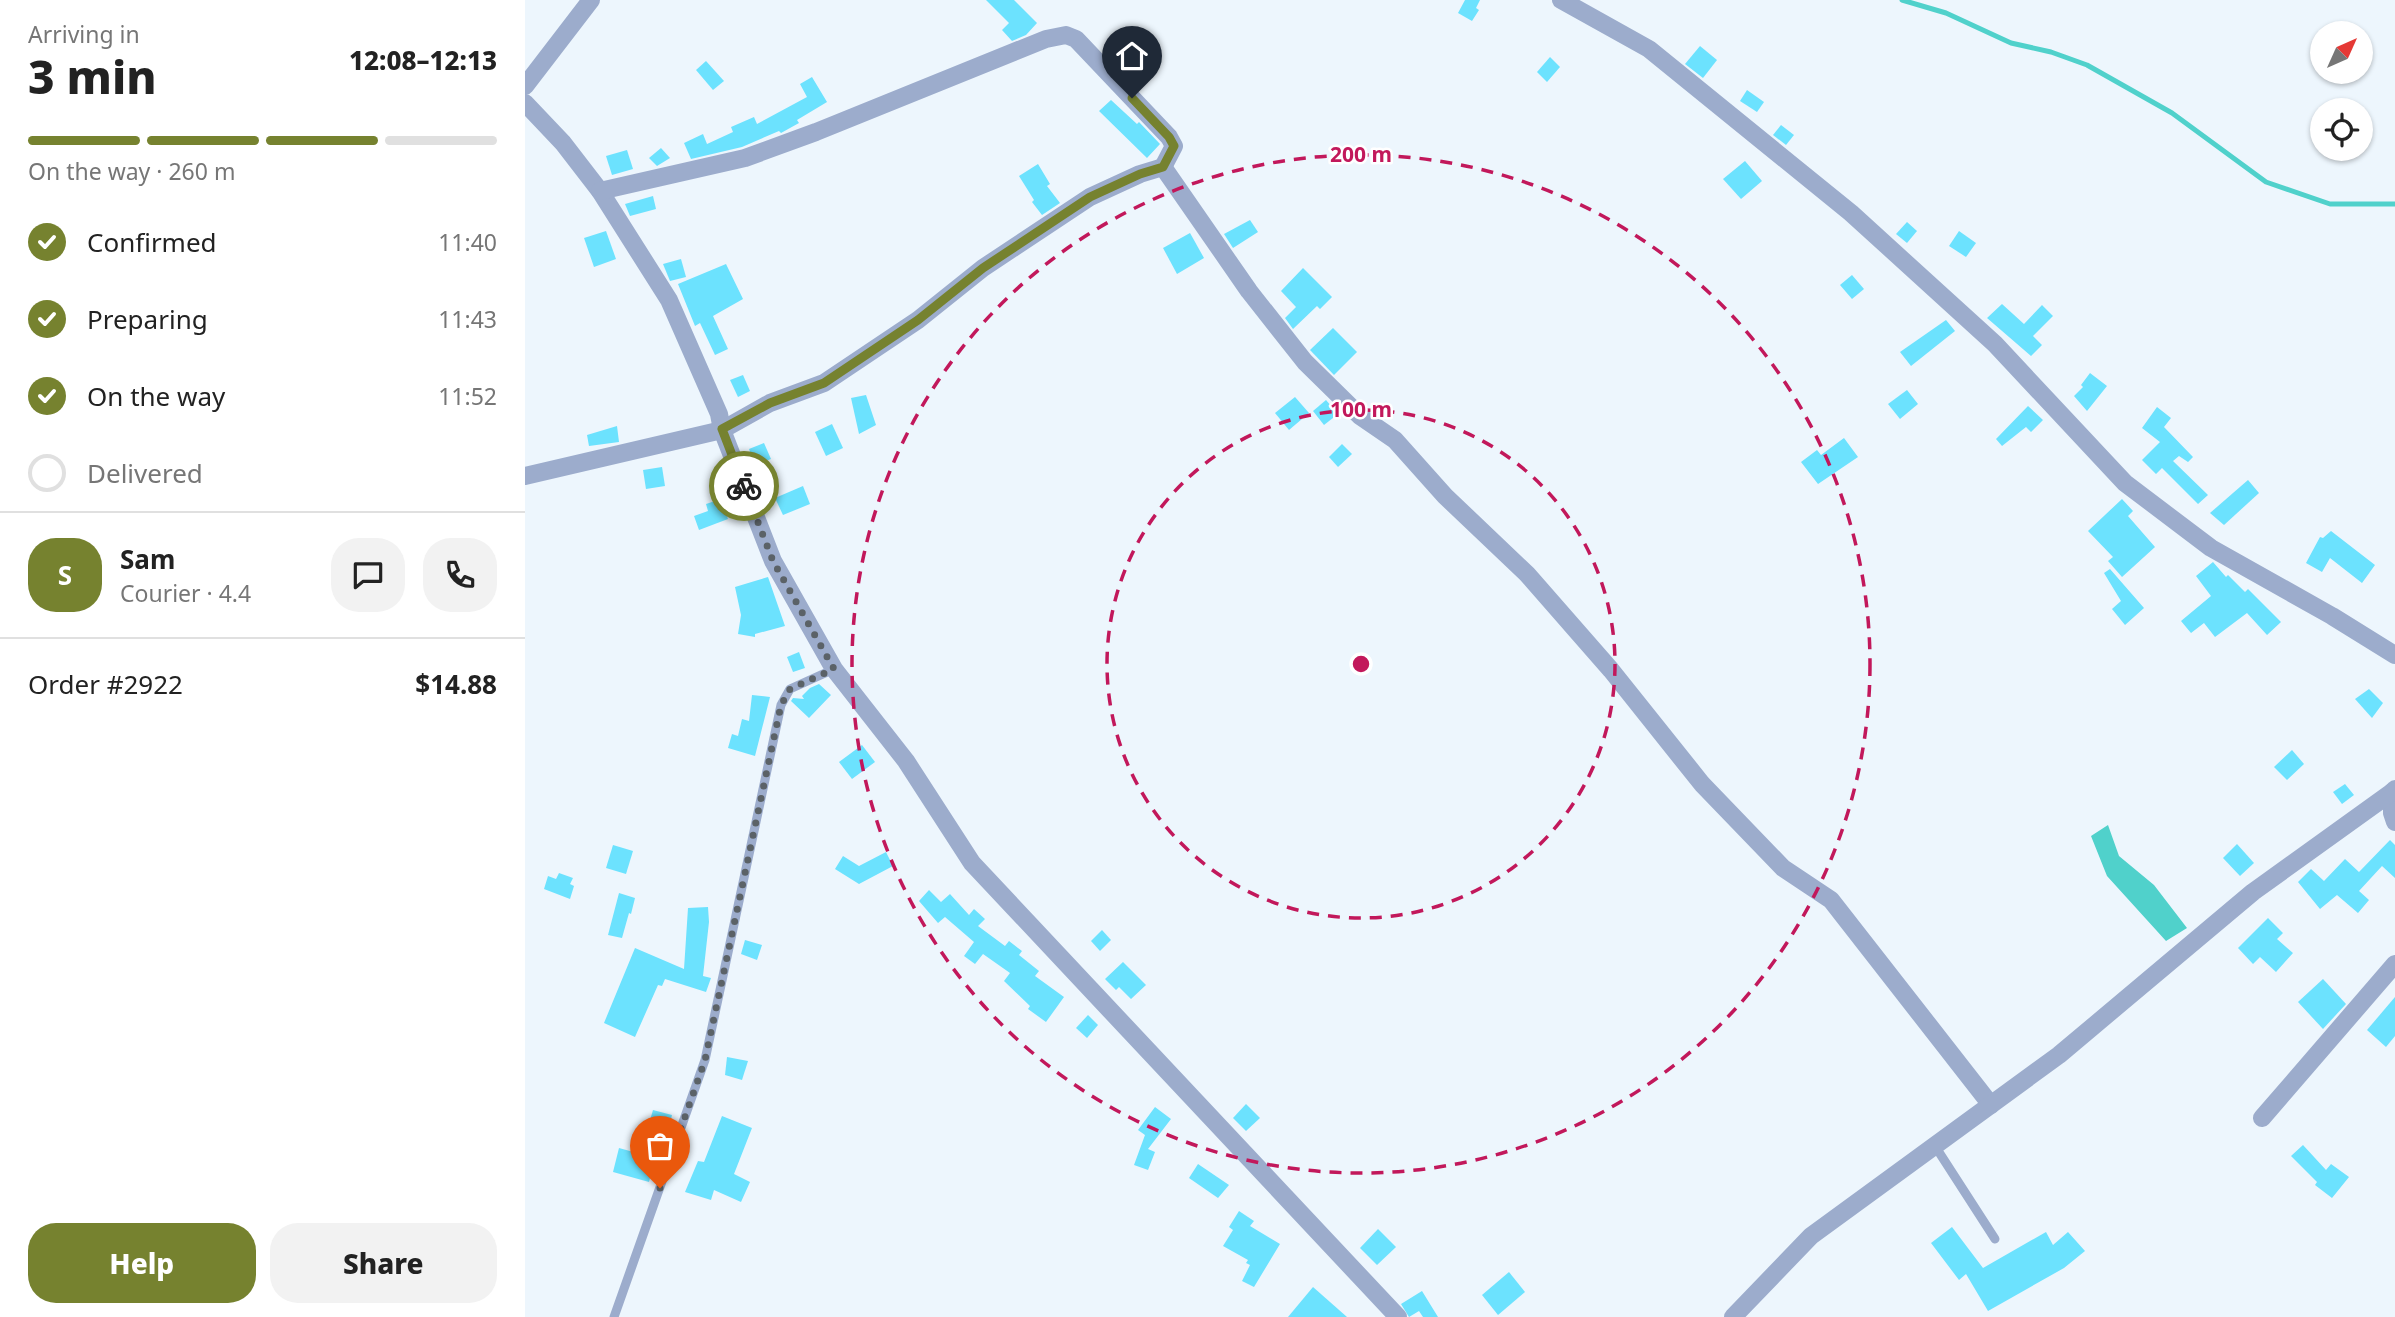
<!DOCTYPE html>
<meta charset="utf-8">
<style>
body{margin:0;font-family:"Noto Sans",sans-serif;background:#f2f2f2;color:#222;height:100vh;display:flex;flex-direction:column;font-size:26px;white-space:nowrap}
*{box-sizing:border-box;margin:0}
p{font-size:23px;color:#767676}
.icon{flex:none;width:38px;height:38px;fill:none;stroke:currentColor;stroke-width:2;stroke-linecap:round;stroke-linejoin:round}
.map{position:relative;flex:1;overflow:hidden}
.drawer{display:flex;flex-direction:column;background:#fff;width:525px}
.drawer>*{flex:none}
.needle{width:46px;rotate:45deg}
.fabs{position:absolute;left:1785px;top:21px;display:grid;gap:14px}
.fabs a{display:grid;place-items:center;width:63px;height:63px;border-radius:50%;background:#fff;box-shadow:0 2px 5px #0004;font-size:35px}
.pin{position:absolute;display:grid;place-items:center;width:60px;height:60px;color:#fff;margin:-72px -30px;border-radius:50% 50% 50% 0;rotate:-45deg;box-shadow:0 0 7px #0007}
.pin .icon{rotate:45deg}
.courier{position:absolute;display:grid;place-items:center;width:70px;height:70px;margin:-35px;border:5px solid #76822f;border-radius:50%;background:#fff;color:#222;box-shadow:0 2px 9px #0007}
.headline em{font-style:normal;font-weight:800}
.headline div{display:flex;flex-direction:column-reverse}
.headline{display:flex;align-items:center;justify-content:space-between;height:119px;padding:0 28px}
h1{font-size:46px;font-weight:800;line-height:52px}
.bar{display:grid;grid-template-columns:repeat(4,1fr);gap:10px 7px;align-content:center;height:84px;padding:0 28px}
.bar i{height:9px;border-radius:5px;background:#e0e0e0}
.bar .on{background:#76822f}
.bar p{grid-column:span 4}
.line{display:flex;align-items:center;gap:18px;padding:0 28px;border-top:2px solid #e0e0e0}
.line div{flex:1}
.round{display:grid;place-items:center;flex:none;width:74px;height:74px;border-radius:28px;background:#f2f2f2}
ol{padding:0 28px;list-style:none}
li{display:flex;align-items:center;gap:21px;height:77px}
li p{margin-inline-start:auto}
li .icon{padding:7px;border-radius:50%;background:#76822f;color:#fff;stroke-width:4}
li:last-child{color:#767676}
li i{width:38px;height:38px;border:4px solid #e0e0e0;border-radius:50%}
.cta{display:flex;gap:14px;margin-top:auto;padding:14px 28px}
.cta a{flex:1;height:80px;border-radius:28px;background:#76822f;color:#fff;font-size:28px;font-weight:800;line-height:80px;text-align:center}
.cta a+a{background:#f2f2f2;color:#222}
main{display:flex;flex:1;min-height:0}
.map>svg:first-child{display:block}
.water{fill:#50d1cb}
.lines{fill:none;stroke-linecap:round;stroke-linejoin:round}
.stream{stroke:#50d1cb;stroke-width:5}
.building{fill:#6ce2fe}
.lane{stroke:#9caccc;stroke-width:9}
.street{stroke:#9caccc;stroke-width:18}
.done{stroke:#5b6267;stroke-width:7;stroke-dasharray:0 12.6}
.route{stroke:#76822f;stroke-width:9}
.ring{fill:none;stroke:#c2185b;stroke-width:3.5;stroke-dasharray:12 9}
.centre{fill:#c2185b;stroke:#fff;stroke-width:3.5}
.ring-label{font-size:21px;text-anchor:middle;font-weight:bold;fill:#c2185b;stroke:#fff;stroke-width:5;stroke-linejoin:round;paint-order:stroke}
</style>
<main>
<section class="drawer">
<div class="headline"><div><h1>3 min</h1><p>Arriving in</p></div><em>12:08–12:13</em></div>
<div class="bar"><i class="on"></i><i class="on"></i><i class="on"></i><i></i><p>On the way · 260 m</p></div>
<ol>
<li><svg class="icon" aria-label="check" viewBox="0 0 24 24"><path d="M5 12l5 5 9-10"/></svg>Confirmed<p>11:40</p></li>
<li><svg class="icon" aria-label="check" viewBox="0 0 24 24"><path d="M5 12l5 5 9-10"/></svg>Preparing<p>11:43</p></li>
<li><svg class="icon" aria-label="check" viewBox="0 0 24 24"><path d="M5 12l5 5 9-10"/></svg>On the way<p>11:52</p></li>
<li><i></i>Delivered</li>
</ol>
<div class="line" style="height:126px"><b class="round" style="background:#76822f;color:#fff">S</b><div><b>Sam</b><p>Courier · 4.4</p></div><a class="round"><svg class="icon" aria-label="chat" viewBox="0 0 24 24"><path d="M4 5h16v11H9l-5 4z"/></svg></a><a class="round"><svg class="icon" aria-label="phone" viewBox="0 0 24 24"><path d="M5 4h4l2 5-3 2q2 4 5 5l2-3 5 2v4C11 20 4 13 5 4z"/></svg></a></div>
<div class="line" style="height:91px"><div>Order #2922</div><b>$14.88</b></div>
<div class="cta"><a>Help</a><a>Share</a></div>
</section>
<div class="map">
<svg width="1870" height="1317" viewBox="0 0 1870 1317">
<rect width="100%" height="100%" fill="#edf6fd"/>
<polygon class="water" points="1583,825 1594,856 1629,885 1662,928 1641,941 1582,876 1566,836"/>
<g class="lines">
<polyline class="stream" points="1377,0 1421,13 1486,43 1526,52 1562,65 1647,113 1741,182 1805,204 1870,204"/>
</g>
<g class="building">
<polygon points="461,0 489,0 512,23 501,35 487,41 477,30 484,23"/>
<polygon points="940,0 955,0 951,8 954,10 947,21 933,13"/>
<polygon points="1175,46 1192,60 1178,78 1160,64"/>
<polygon points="1025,57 1035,67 1022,82 1012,72"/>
<polygon points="181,61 199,81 188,90 171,70"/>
<polygon points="287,77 302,102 272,120 274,123 256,133 254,131 217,147 166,159 159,143 178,134 182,144 208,132 206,127 229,117 232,124 282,97 275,84"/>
<polygon points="1222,90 1239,102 1232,112 1215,101"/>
<polygon points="586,100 612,124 614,122 635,144 622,158 574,111"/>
<polygon points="1256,125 1269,135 1261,145 1248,135"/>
<polygon points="136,148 145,158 132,166 124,158"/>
<polygon points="102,150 108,169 87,175 81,156"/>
<polygon points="1220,161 1237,181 1216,199 1198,179"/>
<polygon points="513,164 525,184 522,186 535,203 517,215 507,202 509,200 494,176"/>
<polygon points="128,196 131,209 105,216 100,204"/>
<polygon points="725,220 733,232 708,248 699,234"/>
<polygon points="1382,222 1392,231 1382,243 1371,234"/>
<polygon points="81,231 91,259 69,267 59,238"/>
<polygon points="1434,231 1451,243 1441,257 1424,246"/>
<polygon points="665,233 679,258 652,274 638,248"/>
<polygon points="156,259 161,277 145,281 138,264"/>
<polygon points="201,264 218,299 188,316 203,349 190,355 175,323 170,326 153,284"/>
<polygon points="778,268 807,297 795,309 792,306 768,329 760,318 771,307 756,291"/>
<polygon points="1327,275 1339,289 1327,299 1315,285"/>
<polygon points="1477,304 1499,324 1517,305 1528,316 1508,336 1517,345 1506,356 1462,318"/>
<polygon points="1421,320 1430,331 1386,366 1375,352"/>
<polygon points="808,328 832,352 809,375 785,350"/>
<polygon points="1565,373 1582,386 1562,411 1549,396 1558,387 1556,385"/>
<polygon points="218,375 225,391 213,397 205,380"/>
<polygon points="1382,390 1393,404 1375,419 1363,404"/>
<polygon points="341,395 351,425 334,434 326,398"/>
<polygon points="770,397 784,413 764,430 750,413"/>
<polygon points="801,400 813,414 799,425 788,411"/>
<polygon points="1503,406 1518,420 1506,432 1501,427 1477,446 1471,439"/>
<polygon points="1632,407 1646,418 1639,427 1668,457 1663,462 1654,456 1648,461 1683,495 1673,504 1637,468 1631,474 1617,460 1635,442 1617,428"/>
<polygon points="307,424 318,448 301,456 290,432"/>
<polygon points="92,426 94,442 64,446 62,435"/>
<polygon points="1319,438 1333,457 1293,484 1276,462 1292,450 1296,455"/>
<polygon points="239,443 246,459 230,465 224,449"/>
<polygon points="817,444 827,454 813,467 804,457"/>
<polygon points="137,467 140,486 121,489 118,470"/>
<polygon points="1723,480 1734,493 1699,525 1685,513"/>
<polygon points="278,486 285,504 258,515 250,498"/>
<polygon points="196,499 203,519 174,530 169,516 183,511 181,504"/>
<polygon points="1597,499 1608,511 1603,516 1630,547 1597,577 1583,561 1588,557 1563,531"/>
<polygon points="1806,531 1850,565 1837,583 1805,558 1797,572 1781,563 1795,537 1798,538"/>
<polygon points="1688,562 1701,577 1703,575 1720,592 1723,589 1756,622 1742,635 1722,613 1690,637 1679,623 1666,633 1656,621 1686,596 1671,576"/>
<polygon points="1585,569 1619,608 1600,625 1587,609 1596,601 1579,573"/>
<polygon points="243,577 260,626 230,634 230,637 213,634 216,615 210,587"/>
<polygon points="274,652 280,668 268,672 262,657"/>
<polygon points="294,684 306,695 284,718 266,701 268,698 279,699 277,696 285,688"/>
<polygon points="1844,689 1858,703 1847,718 1830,699"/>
<polygon points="227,695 245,697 230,756 203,748 207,734 213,736 217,719 224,721"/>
<polygon points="337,745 350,762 327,779 314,762"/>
<polygon points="1767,750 1779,764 1762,780 1749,767"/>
<polygon points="1820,784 1829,795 1817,804 1808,792"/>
<polygon points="1865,840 1870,845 1870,878 1857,866 1834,891 1844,900 1833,913 1812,895 1795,909 1773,882 1786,869 1799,881 1820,859 1834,872"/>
<polygon points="1712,844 1729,863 1715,876 1698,858"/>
<polygon points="88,845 108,851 101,874 81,868"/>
<polygon points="361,852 368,866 334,884 310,869 318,856 334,866"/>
<polygon points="34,873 48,878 45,884 49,886 45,899 19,889 23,876 31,879"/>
<polygon points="404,890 416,902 425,894 444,915 449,909 460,919 453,926 480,946 484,941 497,951 494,955 514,971 510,976 539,997 521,1022 503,1009 505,1006 479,981 485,973 458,954 450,964 439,956 449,942 420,917 413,923 394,901"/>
<polygon points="94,893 110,898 106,914 104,913 97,938 83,935"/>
<polygon points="183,907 184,922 178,976 186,978 181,992 140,979 137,986 133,985 110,1037 79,1023 110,948 159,969 163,908"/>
<polygon points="1743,918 1758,933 1752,939 1768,953 1751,972 1735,957 1728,964 1713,948"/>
<polygon points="577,930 586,940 575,951 566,941"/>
<polygon points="220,940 237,945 232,960 216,954"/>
<polygon points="598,962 621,985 606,999 594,987 591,990 580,979"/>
<polygon points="1798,979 1821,1004 1798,1029 1773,1002"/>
<polygon points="1870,997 1870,1036 1861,1047 1842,1030"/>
<polygon points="563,1015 573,1025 562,1038 551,1028"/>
<polygon points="202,1057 223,1061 217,1080 200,1075"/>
<polygon points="721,1104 735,1118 721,1131 708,1118"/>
<polygon points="630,1107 646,1119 623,1149 630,1152 623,1170 609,1165 620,1135 613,1130"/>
<polygon points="128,1110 147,1115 143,1132 123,1127"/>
<polygon points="197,1116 227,1128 209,1174 225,1182 216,1202 189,1190 186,1200 160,1192 173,1161 179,1162"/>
<polygon points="1778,1145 1801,1170 1806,1164 1824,1177 1807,1198 1790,1185 1792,1182 1766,1156"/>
<polygon points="94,1148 130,1158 124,1182 88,1172"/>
<polygon points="673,1164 704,1185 693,1198 664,1178"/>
<polygon points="714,1211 729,1221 725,1226 755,1244 729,1287 717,1281 725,1265 721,1263 723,1260 698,1246 708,1230 704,1227"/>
<polygon points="1427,1227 1458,1268 1521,1232 1528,1245 1543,1232 1560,1251 1539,1268 1463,1311 1441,1274 1434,1280 1406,1243"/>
<polygon points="853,1229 871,1247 852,1265 835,1248"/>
<polygon points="984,1272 1000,1292 973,1315 957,1295"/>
<polygon points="788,1287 822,1317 763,1317"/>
<polygon points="897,1291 913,1317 898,1317 894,1311 884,1317 876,1304"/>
</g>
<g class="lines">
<g class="lane">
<polyline points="1410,1146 1470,1239"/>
<polyline points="89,1317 180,1060 256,705 265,689 309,669"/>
</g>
<g class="street">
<polyline points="1036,0 1124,49 1326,213 1470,344 1600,483 1686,548 1807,616 1870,655"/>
<polyline points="0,86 66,0"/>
<polyline points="0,103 38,143 75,191 144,300 194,414 197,430 248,561 309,669 381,761 447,863 873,1317"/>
<polyline points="75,191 220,158 291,132 521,39 541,35 551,39 644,137 649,146 638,167"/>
<polyline points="0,476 197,430 245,403 299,383 393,320 458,268 565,197 615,174 638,167 724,291 780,362 835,416 870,440 920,496 1002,574 1086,670 1177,784 1258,868 1306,900 1466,1105"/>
<polyline points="1870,789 1867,792 1867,813 1870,822"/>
<polyline points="1737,1118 1870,964"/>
<polyline points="1208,1317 1286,1236 1534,1055 1728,892 1867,792"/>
</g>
</g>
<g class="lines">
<polyline class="done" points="135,1188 180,1060 256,705 265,689 309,669 248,561 219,486"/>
<polyline class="route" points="219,486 197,429 245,403 299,383 393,320 458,268 565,197 615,174 638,167 649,146 644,137 607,98"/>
</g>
<g class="ring">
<circle cx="836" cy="664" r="254"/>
<circle cx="836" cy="664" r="509"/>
</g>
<circle cx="836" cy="664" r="10" class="centre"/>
<g class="ring-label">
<text x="836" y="162">200 m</text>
<text x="836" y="417">100 m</text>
</g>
</svg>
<div class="fabs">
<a><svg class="needle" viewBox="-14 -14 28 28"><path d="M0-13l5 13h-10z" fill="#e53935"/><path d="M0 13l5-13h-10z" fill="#767676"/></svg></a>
<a><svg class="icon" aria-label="locate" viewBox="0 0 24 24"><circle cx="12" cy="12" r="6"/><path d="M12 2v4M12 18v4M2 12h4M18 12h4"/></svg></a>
</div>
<div class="pin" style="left:135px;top:1188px;background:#ea580c"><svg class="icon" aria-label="bag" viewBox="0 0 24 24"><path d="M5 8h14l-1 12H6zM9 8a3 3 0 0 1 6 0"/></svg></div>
<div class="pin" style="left:607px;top:98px;background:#1f2937"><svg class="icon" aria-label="home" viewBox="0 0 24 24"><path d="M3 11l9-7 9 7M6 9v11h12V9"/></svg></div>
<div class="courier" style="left:219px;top:486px"><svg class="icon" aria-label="bike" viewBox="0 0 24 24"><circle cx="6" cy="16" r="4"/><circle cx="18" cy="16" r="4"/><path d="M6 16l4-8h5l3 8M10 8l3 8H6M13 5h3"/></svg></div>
</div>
</main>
